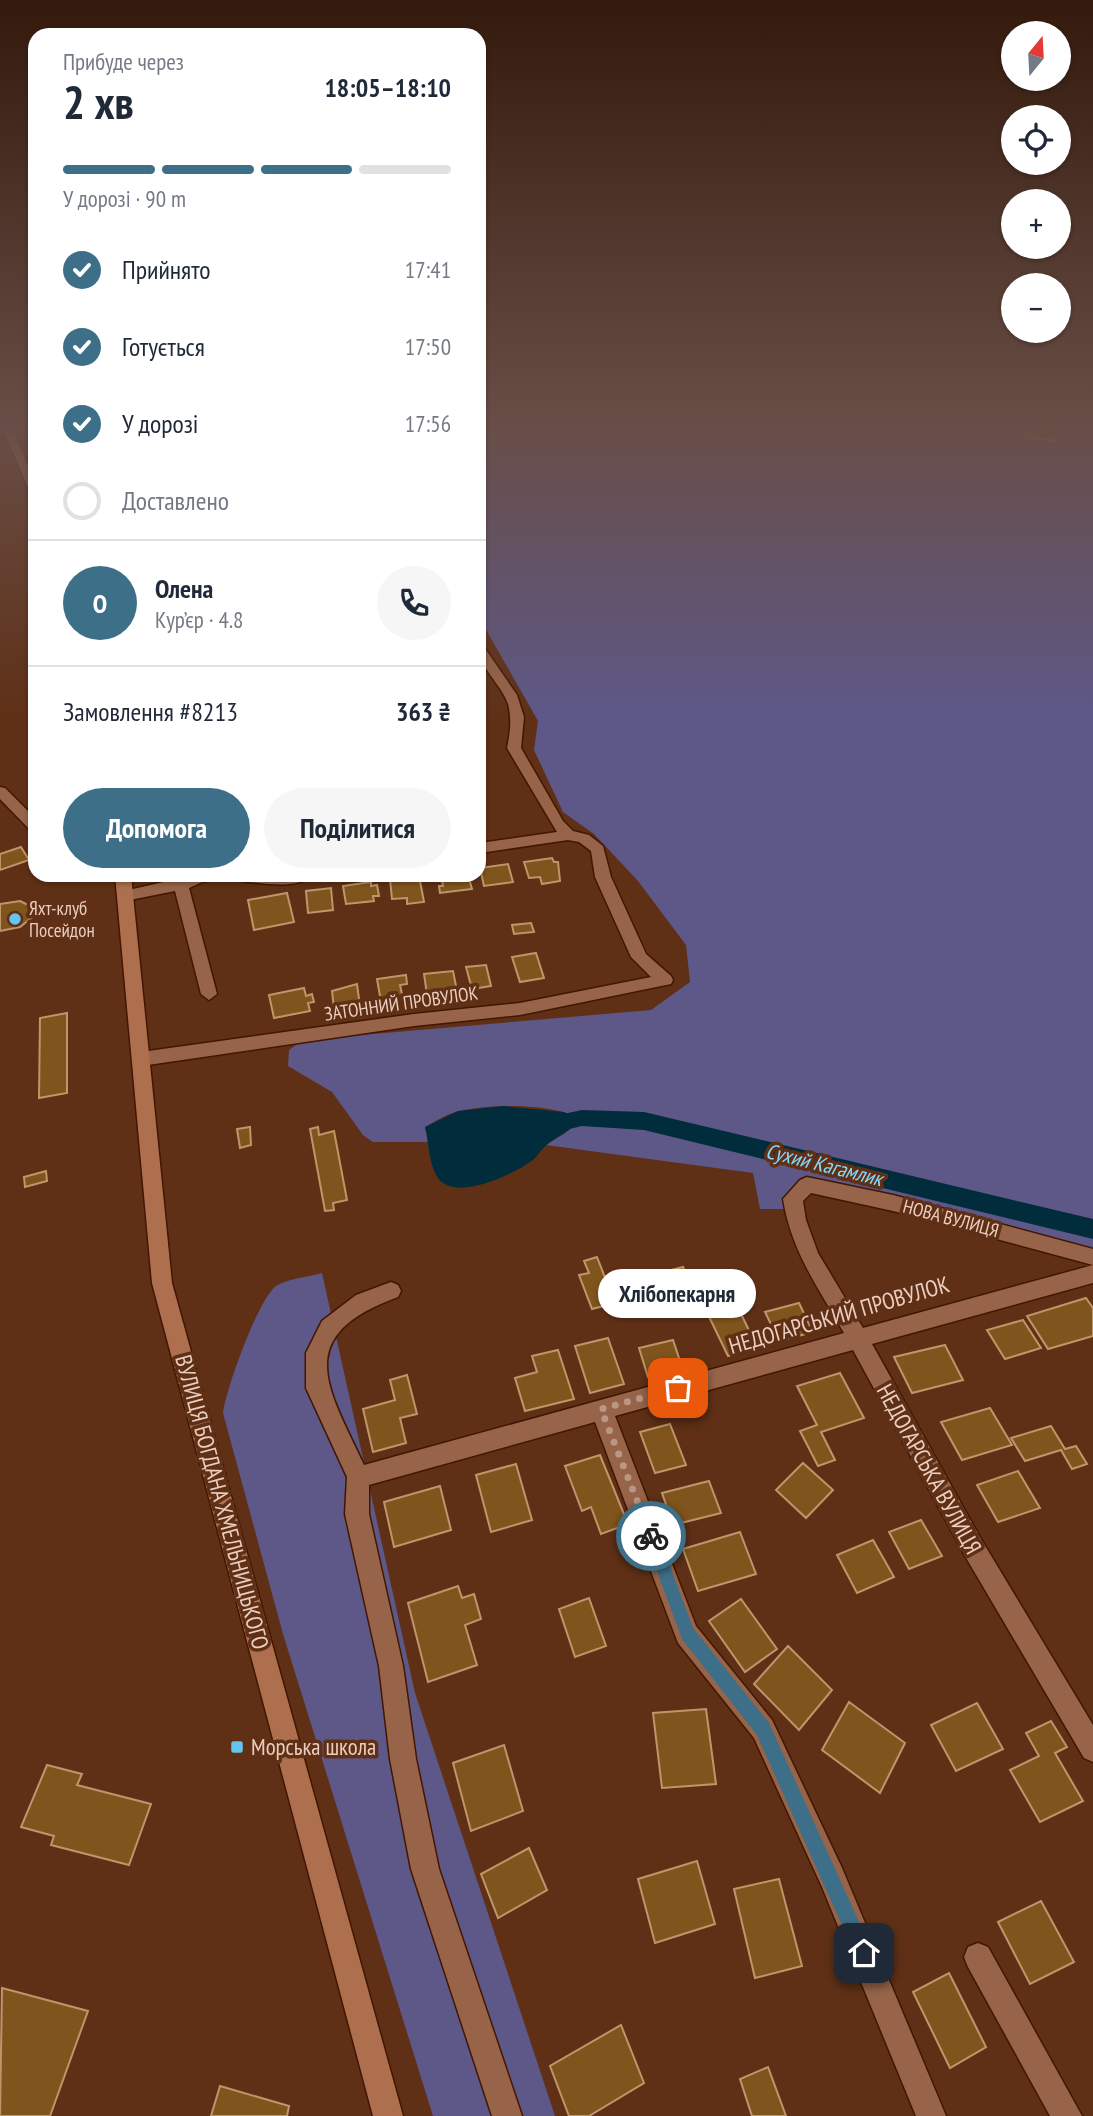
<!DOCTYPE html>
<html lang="uk">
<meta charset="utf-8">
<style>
body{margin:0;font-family:"PT Sans Narrow",sans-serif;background:#f6f6f7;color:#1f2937;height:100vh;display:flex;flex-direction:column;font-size:26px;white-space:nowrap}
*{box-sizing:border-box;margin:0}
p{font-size:23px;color:#747a83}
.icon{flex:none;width:38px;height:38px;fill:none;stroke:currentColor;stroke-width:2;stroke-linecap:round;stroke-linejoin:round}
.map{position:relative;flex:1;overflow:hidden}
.details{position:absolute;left:28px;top:28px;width:458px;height:854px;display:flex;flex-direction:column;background:#fff;border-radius:21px;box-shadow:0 2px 5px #0004}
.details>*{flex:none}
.needle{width:46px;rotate:18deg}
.buttons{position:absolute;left:1001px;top:21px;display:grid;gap:14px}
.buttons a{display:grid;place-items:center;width:70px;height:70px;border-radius:50%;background:#fff;box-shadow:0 2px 5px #0004;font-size:35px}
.pin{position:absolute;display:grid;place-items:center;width:60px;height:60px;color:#fff;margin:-30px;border-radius:14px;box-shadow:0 4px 10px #0006}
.courier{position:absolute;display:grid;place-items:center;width:70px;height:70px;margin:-35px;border:5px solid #3e6f89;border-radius:50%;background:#fff;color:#222;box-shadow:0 2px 9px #0007}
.bubble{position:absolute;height:49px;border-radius:24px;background:#fff;box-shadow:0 2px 5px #0004;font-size:23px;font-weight:700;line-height:49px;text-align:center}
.overview em{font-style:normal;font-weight:700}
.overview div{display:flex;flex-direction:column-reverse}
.overview{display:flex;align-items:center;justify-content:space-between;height:119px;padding:0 35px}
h1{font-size:46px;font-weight:700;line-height:52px}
.bar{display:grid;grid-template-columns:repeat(4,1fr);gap:10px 7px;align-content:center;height:84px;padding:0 35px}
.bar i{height:9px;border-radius:5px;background:#e0e1e3}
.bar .active{background:#3e6f89}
.bar p{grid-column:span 4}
.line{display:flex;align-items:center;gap:18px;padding:0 35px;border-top:2px solid #e0e1e3}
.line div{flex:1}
.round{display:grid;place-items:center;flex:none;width:74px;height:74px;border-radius:37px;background:#f6f6f7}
ol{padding:0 35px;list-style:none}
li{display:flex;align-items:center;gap:21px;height:77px}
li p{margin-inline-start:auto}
li .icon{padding:7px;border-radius:50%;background:#3e6f89;color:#fff;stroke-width:4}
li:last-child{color:#747a83}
li i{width:38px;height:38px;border:4px solid #e0e1e3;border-radius:50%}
.button{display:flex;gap:14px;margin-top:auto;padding:14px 35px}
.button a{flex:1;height:80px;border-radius:42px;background:#3e6f89;color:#fff;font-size:28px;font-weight:700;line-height:80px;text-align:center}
.button a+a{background:#f6f6f7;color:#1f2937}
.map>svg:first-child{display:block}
.green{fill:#5d5888}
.water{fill:#002c3c}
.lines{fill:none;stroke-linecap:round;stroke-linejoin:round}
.canal{fill:#002c3c;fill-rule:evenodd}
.building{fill:#80541d;stroke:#bf966a;stroke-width:2}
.street-casing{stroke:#421600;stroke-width:3}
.secondary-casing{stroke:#421600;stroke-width:3}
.street{fill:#976449;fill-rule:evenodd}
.secondary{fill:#ad6f4e;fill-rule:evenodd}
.route{fill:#3e6f89}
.done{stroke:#ba9784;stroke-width:7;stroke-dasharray:0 12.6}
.poi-dot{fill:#64c5ee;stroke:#5f3016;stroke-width:2.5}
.labels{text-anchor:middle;stroke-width:7;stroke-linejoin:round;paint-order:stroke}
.poi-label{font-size:19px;fill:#ebcebf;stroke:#5f3016;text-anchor:start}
.street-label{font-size:19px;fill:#ebcebf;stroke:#5f3016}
.water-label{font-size:21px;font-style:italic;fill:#85d9fe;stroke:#5f3016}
.near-street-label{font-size:23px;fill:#ebcebf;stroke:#5f3016}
.near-poi-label{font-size:23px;fill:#ebcebf;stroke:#5f3016;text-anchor:start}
</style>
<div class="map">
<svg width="1093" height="2116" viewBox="0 0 1093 2116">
<rect width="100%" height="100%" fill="#5f3016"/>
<g class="green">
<path d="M 480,423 L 1093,423 L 1093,1249 L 802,1177 L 790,1190 L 784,1209 L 760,1209 L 753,1173 L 546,1145 C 557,1137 574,1131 578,1118 C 551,1103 490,1104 460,1111 C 448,1113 436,1121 425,1127 L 429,1142 L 373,1142 L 363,1135 L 332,1092 L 288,1066 L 289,1050 L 303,1040 L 651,1010 L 690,982 L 686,945 L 638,881 L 594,834 L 563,812 L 534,750 L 538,721 L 480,619 Z"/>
<path d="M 322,1273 L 415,1693 L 555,2116 L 433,2116 L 283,1634 L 223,1413 C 226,1389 257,1302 275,1287 C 285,1279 309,1277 322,1273 Z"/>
</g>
<path class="water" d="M 503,1106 L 564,1112 L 579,1119 C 571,1131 560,1135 549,1143 C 543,1147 539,1154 534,1159 C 517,1173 463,1198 443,1183 C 429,1173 429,1143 425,1127 L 458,1111 Z"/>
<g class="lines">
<polygon class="canal" points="582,1110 644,1112 1093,1219 1093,1239 644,1130 582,1126 553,1133 545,1130 542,1124 545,1118"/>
</g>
<g class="building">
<polygon points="1033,423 1060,427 1055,441 1028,437"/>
<polygon points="21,847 29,860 0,870 0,854"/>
<polygon points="552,858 554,862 558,862 560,881 542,884 540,877 529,878 524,862"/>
<polygon points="508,864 513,882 484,886 480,868"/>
<polygon points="441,875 468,875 472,889 440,893 439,886 443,886"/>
<polygon points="419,876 424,902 407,904 407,898 392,899 390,879"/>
<polygon points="371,882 371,886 377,885 379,896 373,896 374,901 346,904 343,886"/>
<polygon points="331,888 333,910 308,913 306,891"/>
<polygon points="287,893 294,922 254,930 248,900"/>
<polygon points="20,901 40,911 20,927 0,931 0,904"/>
<polygon points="531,923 534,932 514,934 512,925"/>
<polygon points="536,953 544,978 520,982 512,957"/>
<polygon points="486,965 491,986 472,989 466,967"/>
<polygon points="453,971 457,991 427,995 424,974"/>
<polygon points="406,975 407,984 400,985 403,999 381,1002 377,979"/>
<polygon points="357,984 360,1006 334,1009 332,991"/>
<polygon points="304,988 306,996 312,994 314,1002 308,1003 310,1011 274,1018 269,995"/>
<polygon points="67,1013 67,1093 39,1098 40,1018"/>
<polygon points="250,1127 251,1145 240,1148 237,1129"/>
<polygon points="318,1127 319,1135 334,1131 347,1200 333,1203 334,1210 325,1211 310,1129"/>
<polygon points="46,1171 47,1181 25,1187 24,1177"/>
<polygon points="597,1257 615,1303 592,1309 579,1275 589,1273 584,1261"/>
<polygon points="683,1267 700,1304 672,1312 664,1292 638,1299 631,1280"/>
<polygon points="730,1291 757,1347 728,1356 701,1300"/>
<polygon points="1086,1298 1093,1308 1093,1336 1048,1349 1027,1316"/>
<polygon points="799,1303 813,1332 779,1341 765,1312"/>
<polygon points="1023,1320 1041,1348 1005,1359 987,1330"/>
<polygon points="608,1338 624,1384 590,1393 575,1346"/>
<polygon points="673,1340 683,1370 648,1377 639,1348"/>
<polygon points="945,1345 963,1380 912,1393 894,1357"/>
<polygon points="558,1350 574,1399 525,1411 515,1378 537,1372 532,1356"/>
<polygon points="840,1373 864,1418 821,1432 835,1460 818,1466 800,1431 817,1425 797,1386"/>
<polygon points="407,1375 417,1414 400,1418 406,1443 373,1452 363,1409 395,1400 390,1380"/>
<polygon points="990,1408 1012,1445 962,1460 941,1422"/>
<polygon points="670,1424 686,1465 655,1473 640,1432"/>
<polygon points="1051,1426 1065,1449 1076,1446 1087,1464 1072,1469 1061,1450 1025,1461 1011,1438"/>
<polygon points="600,1455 628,1524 601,1534 591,1507 582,1511 565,1466"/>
<polygon points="803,1463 833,1490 806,1518 776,1490"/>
<polygon points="516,1464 532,1520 491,1532 476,1475"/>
<polygon points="1018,1471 1040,1508 998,1522 977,1485"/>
<polygon points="709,1481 721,1513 673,1525 662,1493"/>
<polygon points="440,1486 451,1530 394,1547 384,1502"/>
<polygon points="921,1520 942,1556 909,1569 889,1532"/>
<polygon points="740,1532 756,1574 698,1591 683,1549"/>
<polygon points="873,1540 894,1577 857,1593 837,1555"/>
<polygon points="458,1586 462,1598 474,1594 481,1619 465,1625 477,1665 428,1682 408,1603"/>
<polygon points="589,1598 606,1646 575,1657 559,1609"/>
<polygon points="741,1599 777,1649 745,1672 709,1621"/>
<polygon points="788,1646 832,1690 799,1730 754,1684"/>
<polygon points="849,1702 905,1743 880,1793 822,1750"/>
<polygon points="977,1703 1003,1749 956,1771 931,1725"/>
<polygon points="706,1709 716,1784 662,1788 653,1713"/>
<polygon points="1051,1721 1067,1747 1055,1753 1083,1801 1040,1822 1010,1770 1039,1756 1026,1733"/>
<polygon points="504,1745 523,1811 471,1831 453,1763"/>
<polygon points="47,1765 82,1774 77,1785 151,1804 129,1865 51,1845 54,1836 21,1827"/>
<polygon points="529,1848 547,1890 498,1918 481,1874"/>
<polygon points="697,1861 715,1924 655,1943 638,1879"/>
<polygon points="779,1879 802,1966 755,1978 734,1889"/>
<polygon points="1041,1901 1074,1962 1030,1984 998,1922"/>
<polygon points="949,1973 986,2047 950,2068 913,1992"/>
<polygon points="2,1988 88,2011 50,2116 0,2116"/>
<polygon points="621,2025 644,2083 589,2116 569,2116 550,2066"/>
<polygon points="768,2067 786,2116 752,2116 740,2079"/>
<polygon points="220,2086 289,2106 287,2116 211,2116"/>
</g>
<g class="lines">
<g class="street-casing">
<g id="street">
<path d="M 480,646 L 484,647 L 517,695 L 524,717 L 521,748 L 563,821 L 573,831 L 589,835 L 603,846 L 611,877 L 646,954 L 671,976 L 673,980 L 671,984 L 520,1015 L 414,1026 L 141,1066 L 135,1064 L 132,1059 L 135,1054 L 141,1052 L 414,1014 L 520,1003 L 651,977 L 631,957 L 595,877 L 591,851 L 579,842 L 568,840 L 480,853 L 480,843 L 557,832 L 507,748 C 510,733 512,719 508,704 C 501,683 478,668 480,646 Z"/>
<polygon points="0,787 5,788 35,818 35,832 30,830 0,799"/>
<path d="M 194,875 L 312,875 C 292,896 234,875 210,880 C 203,881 196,885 189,888 L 217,994 L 209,1000 L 201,994 L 175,891 L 125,901 L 117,896 L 120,892 Z"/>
<path d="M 807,1177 L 893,1195 L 1093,1249 L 1093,1283 L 872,1344 L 981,1539 L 1093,1725 L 1093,1762 L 1084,1758 L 965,1556 L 853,1350 L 615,1416 L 696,1626 L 772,1720 L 842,1868 L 946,2116 L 916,2116 L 822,1887 L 754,1738 L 678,1643 L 595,1422 L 369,1485 L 369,1514 L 403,1666 L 416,1759 L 439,1869 L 522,2116 L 492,2116 L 411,1869 L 390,1759 L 379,1666 L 345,1514 L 347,1477 L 306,1388 L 306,1353 L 322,1321 L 356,1295 L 391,1282 L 398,1285 L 401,1291 L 398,1297 C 291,1336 327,1386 364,1465 L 844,1333 C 819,1289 791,1251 783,1199 L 800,1180 ZM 811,1193 L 893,1211 L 1093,1265 L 863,1328 L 818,1253 L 806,1220 L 803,1201 Z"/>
<polygon points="978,1943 988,1947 1082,2116 1050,2116 968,1967 964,1957 968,1947"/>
</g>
</g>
<g class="secondary-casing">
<g id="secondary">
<polygon points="0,423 9,423 35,480 35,495 30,492"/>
<polygon points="115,875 131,875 172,1283 403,2116 373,2116 152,1283"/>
</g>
</g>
<use href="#street" class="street"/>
<use href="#secondary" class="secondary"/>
</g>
<linearGradient id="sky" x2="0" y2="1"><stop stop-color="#341a0c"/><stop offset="0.59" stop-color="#694e47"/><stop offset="1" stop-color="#694e47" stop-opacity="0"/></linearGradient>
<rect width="1093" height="719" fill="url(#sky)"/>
<polygon class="route" points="651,1529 657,1531 693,1628 769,1723 870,1946 873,1953 870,1959 864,1962 857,1959 757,1735 682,1639 644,1536"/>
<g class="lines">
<polyline class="done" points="651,1536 601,1409 678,1388"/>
</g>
<g class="poi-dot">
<circle cx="15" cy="919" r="7"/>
<rect x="230" y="1740" width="14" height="14" rx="3.5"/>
</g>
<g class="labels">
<g class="poi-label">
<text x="29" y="915">Яхт-клуб<tspan x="29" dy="22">Посейдон</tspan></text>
</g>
<g class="street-label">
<text transform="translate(401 1003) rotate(-8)" y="7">ЗАТОННИЙ ПРОВУЛОК</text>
<text transform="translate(951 1218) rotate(15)" y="7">НОВА ВУЛИЦЯ</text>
</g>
<g class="water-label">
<text transform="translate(824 1165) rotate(14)" y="7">Сухий Кагамлик</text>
</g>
<g class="near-street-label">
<text transform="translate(839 1315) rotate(-16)" y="8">НЕДОГАРСЬКИЙ ПРОВУЛОК</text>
<text transform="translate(929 1469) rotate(61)" y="8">НЕДОГАРСЬКА ВУЛИЦЯ</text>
<text transform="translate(222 1502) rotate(75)" y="8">ВУЛИЦЯ БОГДАНА ХМЕЛЬНИЦЬКОГО</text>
</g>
<g class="near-poi-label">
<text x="251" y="1755">Морська школа</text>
</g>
</g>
</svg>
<div class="buttons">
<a><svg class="needle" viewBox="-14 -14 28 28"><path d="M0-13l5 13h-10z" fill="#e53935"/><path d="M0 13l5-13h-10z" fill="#747a83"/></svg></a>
<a><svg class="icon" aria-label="locate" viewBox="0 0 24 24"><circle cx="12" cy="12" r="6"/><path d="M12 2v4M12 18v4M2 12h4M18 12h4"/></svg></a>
<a>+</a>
<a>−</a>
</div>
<div class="pin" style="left:678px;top:1388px;background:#ea580c"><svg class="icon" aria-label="bag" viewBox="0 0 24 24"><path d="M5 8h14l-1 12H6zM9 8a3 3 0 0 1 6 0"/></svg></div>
<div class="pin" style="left:864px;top:1953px;background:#1f2937"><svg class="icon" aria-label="home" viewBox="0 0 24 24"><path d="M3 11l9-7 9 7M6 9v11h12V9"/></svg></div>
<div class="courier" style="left:651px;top:1536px"><svg class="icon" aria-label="bike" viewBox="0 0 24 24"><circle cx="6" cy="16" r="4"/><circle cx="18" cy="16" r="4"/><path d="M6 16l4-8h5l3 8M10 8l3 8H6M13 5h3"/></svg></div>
<div class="bubble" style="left:598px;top:1269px;width:158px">Хлібопекарня</div>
<section class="details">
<div class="overview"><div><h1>2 хв</h1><p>Прибуде через</p></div><em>18:05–18:10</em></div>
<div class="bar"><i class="active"></i><i class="active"></i><i class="active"></i><i></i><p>У дорозі · 90 m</p></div>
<ol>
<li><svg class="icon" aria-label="check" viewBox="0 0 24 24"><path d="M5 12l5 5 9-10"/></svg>Прийнято<p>17:41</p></li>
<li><svg class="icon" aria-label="check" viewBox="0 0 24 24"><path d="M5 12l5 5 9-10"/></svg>Готується<p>17:50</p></li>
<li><svg class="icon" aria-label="check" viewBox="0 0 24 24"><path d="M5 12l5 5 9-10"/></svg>У дорозі<p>17:56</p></li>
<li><i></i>Доставлено</li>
</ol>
<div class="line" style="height:126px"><b class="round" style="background:#3e6f89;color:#fff">О</b><div><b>Олена</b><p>Кур’єр · 4.8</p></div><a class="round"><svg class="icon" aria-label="phone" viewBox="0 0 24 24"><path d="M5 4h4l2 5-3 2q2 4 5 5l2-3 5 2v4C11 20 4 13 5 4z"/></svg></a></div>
<div class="line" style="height:91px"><div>Замовлення #8213</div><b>363 ₴</b></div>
<div class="button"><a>Допомога</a><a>Поділитися</a></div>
</section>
</div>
